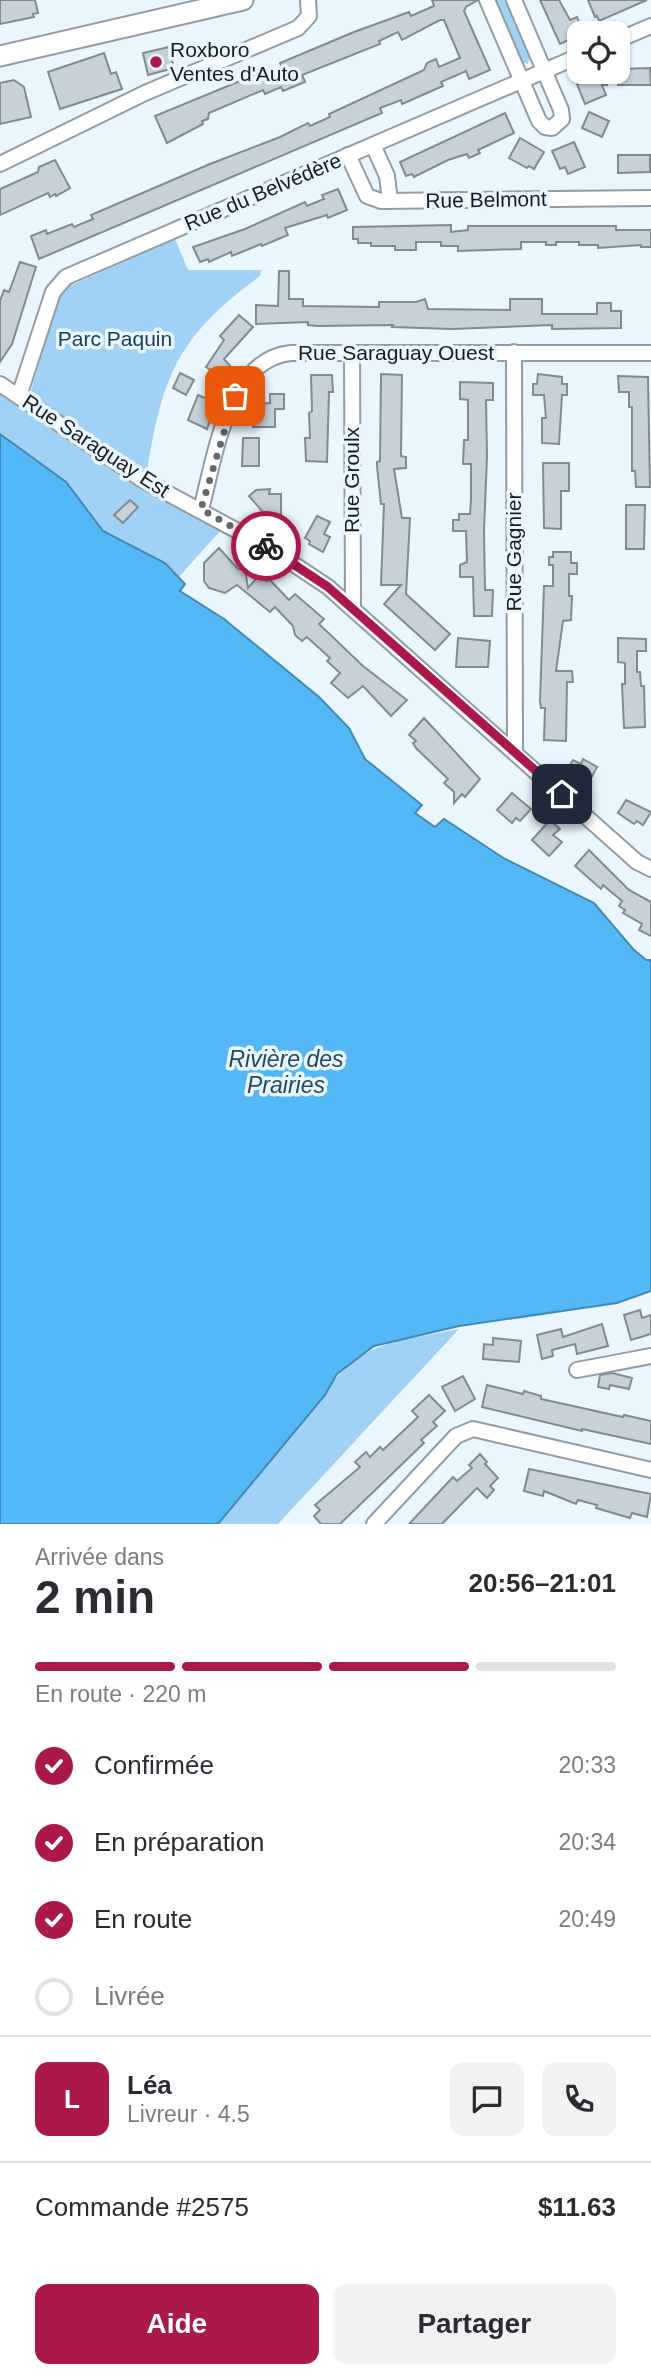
<!DOCTYPE html>
<html lang="fr">
<meta charset="utf-8">
<style>
body{margin:0;font-family:Helvetica,sans-serif;background:#f2f2f3;color:#2b2b33;height:100vh;display:flex;flex-direction:column;font-size:26px;white-space:nowrap}
*{box-sizing:border-box;margin:0}
p{font-size:23px;color:#7c7c81}
.icon{flex:none;width:38px;height:38px;fill:none;stroke:currentColor;stroke-width:2;stroke-linecap:round;stroke-linejoin:round}
.map{position:relative;height:1524px;overflow:hidden}
.details{display:flex;flex-direction:column;background:#fff;flex:1}
.details>*{flex:none}
.tools{position:absolute;left:567px;top:21px;display:grid;gap:14px}
.tools a{display:grid;place-items:center;width:63px;height:63px;border-radius:14px;background:#fff;box-shadow:0 2px 5px #0004;font-size:35px}
.pin{position:absolute;display:grid;place-items:center;width:60px;height:60px;color:#fff;margin:-30px;border-radius:14px;box-shadow:0 4px 10px #0006}
.courier{position:absolute;display:grid;place-items:center;width:70px;height:70px;margin:-35px;border:5px solid #ab184c;border-radius:50%;background:#fff;color:#222;box-shadow:0 2px 9px #0007}
.head em{font-style:normal;font-weight:700}
.head div{display:flex;flex-direction:column-reverse}
.head{display:flex;align-items:center;justify-content:space-between;height:119px;padding:0 35px}
h1{font-size:46px;font-weight:700;line-height:52px}
.bar{display:grid;grid-template-columns:repeat(4,1fr);gap:10px 7px;align-content:center;height:84px;padding:0 35px}
.bar i{height:9px;border-radius:5px;background:#e1e1e2}
.bar .current{background:#ab184c}
.bar p{grid-column:span 4}
.line{display:flex;align-items:center;gap:18px;padding:0 35px;border-top:2px solid #e1e1e2}
.line div{flex:1}
.round{display:grid;place-items:center;flex:none;width:74px;height:74px;border-radius:14px;background:#f2f2f3}
ol{padding:0 35px;list-style:none}
li{display:flex;align-items:center;gap:21px;height:77px}
li p{margin-inline-start:auto}
li .icon{padding:7px;border-radius:50%;background:#ab184c;color:#fff;stroke-width:4}
li:last-child{color:#7c7c81}
li i{width:38px;height:38px;border:4px solid #e1e1e2;border-radius:50%}
.primary-button{display:flex;gap:14px;margin-top:auto;padding:14px 35px}
.primary-button a{flex:1;height:80px;border-radius:14px;background:#ab184c;color:#fff;font-size:28px;font-weight:700;line-height:80px;text-align:center}
.primary-button a+a{background:#f2f2f3;color:#2b2b33}
.map>svg:first-child{display:block}
.green{fill:#a1d2f5}
.water{fill:#53b8f5;stroke:#428ab5;stroke-width:2}
.building{fill:#c6d1d9;stroke:#818b92;stroke-width:2}
.lines{fill:none;stroke-linecap:round;stroke-linejoin:round}
.minor-casing{stroke:#929ca4;stroke-width:18}
.major-casing{stroke:#929ca4;stroke-width:23}
.minor{stroke:#fff;stroke-width:14}
.major{stroke:#fff;stroke-width:19}
.done{stroke:#62696e;stroke-width:7;stroke-dasharray:0 12.6}
.route{stroke:#ab184c;stroke-width:9}
.poi-dot{fill:#ab184c;stroke:#eaf6fe;stroke-width:2.5}
.labels{text-anchor:middle;stroke-width:7;stroke-linejoin:round;paint-order:stroke}
.poi-label{font-size:21px;fill:#191d20;stroke:#eaf6fe;text-anchor:start}
.street-label{font-size:21px;fill:#191d20;stroke:#eaf6fe}
.park-label{font-size:21px;fill:#164059;stroke:#eaf6fe}
.water-label{font-size:23px;font-style:italic;fill:#204963;stroke:#eaf6fe}
</style>
<div class="map">
<svg width="651" height="1524" viewBox="0 0 651 1524">
<rect width="100%" height="100%" fill="#eaf6fe"/>
<g class="green">
<polygon points="494,0 506,0 530,55 528,64 520,62"/>
<path d="M 175,239 L 188,270 L 261,270 L 260,276 C 178,337 163,373 147,472 L 39,401 L 31,391 L 59,296 L 65,288 Z"/>
<polygon points="0,391 125,478 221,530 178,578 165,563 103,531 66,482 0,434"/>
<path d="M 459,1329 L 278,1524 L 218,1524 L 325,1395 C 357,1340 402,1341 459,1329 Z"/>
</g>
<polygon class="water" points="0,434 66,482 103,531 165,563 185,584 180,591 224,619 319,697 349,728 365,759 422,805 415,813 435,827 444,819 505,859 594,903 633,949 646,960 651,960 651,1291 617,1303 459,1326 374,1346 337,1374 325,1395 218,1524 0,1524"/>
<g class="building">
<polygon points="0,0 35,0 38,13 33,14 34,17 0,24"/>
<polygon points="432,0 478,0 466,7 464,11 490,70 469,79 466,71 441,82 443,86 402,104 401,100 380,108 382,113 39,259 31,236 46,230 47,234 72,224 74,227 93,219 91,215 210,164 280,137 308,123 310,126 330,117 329,114 424,70 427,63 436,59 439,67 460,58 444,20 440,20 402,40 398,32 379,41 380,44 302,75 305,82 283,91 281,87 265,94 263,90 209,113 208,119 202,121 203,124 167,143 155,116 264,71 268,81 285,74 280,63 354,32 409,12 411,16 434,6"/>
<polygon points="540,0 559,0 570,20 577,17 584,33 560,44"/>
<polygon points="588,0 647,0 599,21 597,16 595,17"/>
<polygon points="169,47 174,68 148,75 143,53"/>
<polygon points="104,53 111,74 116,72 122,89 60,109 48,72"/>
<polygon points="650,68 651,85 618,85 618,69"/>
<polygon points="602,74 607,85 602,85 606,95 585,104 577,84"/>
<polygon points="14,80 24,87 31,117 0,124 0,83"/>
<polygon points="589,112 609,121 602,137 582,128"/>
<polygon points="505,113 514,133 478,150 480,153 469,158 467,154 448,160 414,177 412,174 406,176 400,162"/>
<polygon points="520,138 544,152 534,169 529,166 527,168 509,158"/>
<polygon points="574,142 585,167 568,174 565,167 560,169 552,151"/>
<polygon points="618,155 650,155 650,172 618,173"/>
<polygon points="55,160 70,188 56,196 55,194 50,197 48,193 0,215 0,189 38,172 39,167"/>
<polygon points="338,189 347,210 328,218 327,215 285,228 288,235 262,246 261,244 232,256 231,252 209,262 208,259 200,262 193,247 245,229 305,202 307,206 324,199 322,195"/>
<polygon points="451,225 451,232 468,230 468,226 616,226 616,230 651,230 651,247 641,247 641,245 598,248 598,245 579,245 579,242 556,242 556,245 546,245 546,242 521,242 521,249 458,251 458,246 441,246 441,242 416,242 416,250 395,250 395,246 371,246 371,243 358,243 358,239 353,239 353,227"/>
<polygon points="20,262 36,267 12,344 0,362 0,301 4,290 9,292"/>
<polygon points="279,271 289,271 289,299 303,299 303,306 379,307 379,302 416,302 425,299 428,309 510,310 510,299 542,299 542,314 597,314 597,303 611,303 611,311 621,311 621,328 552,329 552,325 452,329 392,327 393,325 318,326 308,325 308,322 256,324 256,305 278,306"/>
<polygon points="239,315 253,327 224,359 232,368 224,379 206,367 224,340 220,336"/>
<polygon points="180,373 194,380 186,395 173,388"/>
<polygon points="381,374 402,375 401,456 406,457 406,468 394,469 402,518 410,518 406,594 450,634 435,650 384,604 401,585 381,585 384,504 381,504 377,466 377,462 380,461"/>
<polygon points="538,374 562,377 562,384 567,384 567,395 562,395 559,444 542,443 542,418 546,418 544,395 533,395 533,384 537,384"/>
<polygon points="311,375 332,375 333,392 329,392 327,462 306,461 305,438 310,438 309,413 312,411"/>
<polygon points="618,376 648,377 650,487 636,487 635,471 632,471 632,407 629,407 629,392 619,392"/>
<polygon points="460,382 493,383 493,400 486,400 487,456 484,531 485,590 493,590 492,616 474,616 473,577 460,577 460,565 467,562 466,531 453,531 453,520 459,520 459,514 470,514 471,499 471,464 463,464 464,440 468,440 468,400 460,399"/>
<polygon points="270,394 284,394 284,409 275,409 275,427 253,427 253,408 260,408 260,404 270,403"/>
<polygon points="198,395 216,403 207,429 188,420"/>
<polygon points="243,438 259,438 259,466 242,466"/>
<polygon points="543,463 569,463 569,491 561,491 561,529 544,528"/>
<polygon points="270,489 269,494 281,494 281,519 269,519 249,496 256,490"/>
<polygon points="130,500 138,507 123,523 114,515"/>
<polygon points="626,505 645,505 644,549 626,549"/>
<polygon points="317,516 330,522 324,534 330,537 323,552 309,544 310,541 305,538"/>
<polygon points="219,548 238,569 245,569 248,588 260,574 267,581 269,579 289,600 295,594 324,619 319,624 363,666 407,700 391,716 363,686 348,698 331,683 340,673 327,661 330,658 307,637 302,641 295,635 293,626 275,607 270,612 237,585 225,593 209,588 204,581 204,563"/>
<polygon points="553,552 571,552 571,563 577,563 577,574 569,574 569,596 572,596 571,620 563,621 556,671 572,671 573,682 567,682 566,741 544,740 545,708 541,708 540,701 544,586 553,586 553,565 549,565 549,557 553,557"/>
<polygon points="458,638 490,641 488,667 456,667"/>
<polygon points="618,638 646,639 646,651 637,651 637,672 640,672 641,686 644,686 645,727 624,728 622,684 625,684 625,663 618,662"/>
<polygon points="424,718 480,779 465,797 462,794 454,803 454,792 444,783 448,779 416,748 413,743 416,741 409,735"/>
<polygon points="583,759 597,767 588,784 567,770 573,760 581,764"/>
<polygon points="512,793 531,809 520,821 516,818 512,823 497,810"/>
<polygon points="626,800 651,812 643,825 637,821 634,824 618,813"/>
<polygon points="550,820 560,829 553,835 562,842 549,856 532,840"/>
<polygon points="589,850 629,890 651,902 651,936 639,930 642,924 623,913 625,910 619,906 622,901 603,885 601,889 575,866"/>
<polygon points="640,1310 642,1318 651,1315 651,1334 631,1340 624,1315"/>
<polygon points="602,1324 608,1346 577,1354 575,1344 552,1350 553,1356 542,1359 537,1335 561,1329 563,1337"/>
<polygon points="493,1338 521,1341 519,1362 483,1359 484,1344 493,1345"/>
<polygon points="612,1373 632,1378 629,1389 610,1385 609,1389 598,1387 600,1375"/>
<polygon points="463,1376 475,1399 455,1411 442,1387"/>
<polygon points="487,1385 523,1394 524,1391 541,1396 541,1399 623,1417 624,1415 651,1421 651,1444 582,1429 582,1431 482,1407"/>
<polygon points="429,1395 445,1411 433,1422 437,1426 421,1440 424,1443 340,1524 321,1524 314,1516 320,1510 315,1505 360,1467 355,1462 366,1452 370,1457 380,1447 383,1450 418,1417 412,1411"/>
<polygon points="480,1454 487,1462 485,1464 498,1478 490,1486 494,1490 487,1498 477,1488 442,1524 409,1524 453,1477 457,1481 472,1468 469,1465"/>
<polygon points="529,1469 651,1494 647,1517 632,1513 630,1518 596,1508 597,1505 578,1500 576,1504 544,1491 543,1496 524,1491"/>
</g>
<g class="lines">
<g class="minor-casing">
<g id="minor">
<polyline points="487,0 539,121 545,127 552,128 562,119 561,110 514,0"/>
<polyline points="618,40 651,26"/>
<polyline points="373,145 387,176 390,201"/>
<polyline points="348,155 367,196 381,201 651,198"/>
<polyline points="0,164 145,93 298,28 309,16 308,0"/>
<polyline points="514,352 515,751"/>
<polyline points="352,353 353,608"/>
<polyline points="0,384 141,479 271,549 328,587 637,862 651,869"/>
<polyline points="19,396 53,292 66,277 579,56"/>
<path d="M 201,509 C 215,458 227,359 291,353 L 651,353"/>
<polyline points="577,1370 651,1356"/>
<polyline points="374,1524 456,1436 473,1429 651,1470"/>
</g>
</g>
<g class="major-casing">
<polyline id="major" points="0,56 243,0"/>
</g>
<use href="#minor" class="minor"/>
<use href="#major" class="major"/>
</g>
<g class="lines">
<polyline class="done" points="235,396 201,509 266,546"/>
<polyline class="route" points="266,546 328,587 562,794"/>
</g>
<circle class="poi-dot" cx="156" cy="62" r="7"/>
<g class="labels">
<g class="poi-label">
<text x="170" y="57">Roxboro<tspan x="170" dy="24">Ventes d'Auto</tspan></text>
</g>
<g class="street-label">
<text transform="translate(263 192) rotate(-23)" y="7">Rue du Belvédère</text>
<text transform="translate(486 200) rotate(-1)" y="7">Rue Belmont</text>
<text x="396" y="360">Rue Saraguay Ouest</text>
<text transform="translate(96 446) rotate(33)" y="7">Rue Saraguay Est</text>
<text transform="translate(352 480) rotate(-90)" y="7">Rue Groulx</text>
<text transform="translate(514 552) rotate(-90)" y="7">Rue Gagnier</text>
</g>
<g class="park-label">
<text x="115" y="346">Parc Paquin</text>
</g>
<g class="water-label">
<text x="286" y="1067">Rivière des<tspan x="286" dy="26">Prairies</tspan></text>
</g>
</g>
</svg>
<div class="tools">
<a><svg class="icon" aria-label="locate" viewBox="0 0 24 24"><circle cx="12" cy="12" r="6"/><path d="M12 2v4M12 18v4M2 12h4M18 12h4"/></svg></a>
</div>
<div class="pin" style="left:235px;top:396px;background:#ea580c"><svg class="icon" aria-label="bag" viewBox="0 0 24 24"><path d="M5 8h14l-1 12H6zM9 8a3 3 0 0 1 6 0"/></svg></div>
<div class="pin" style="left:562px;top:794px;background:#1f2937"><svg class="icon" aria-label="home" viewBox="0 0 24 24"><path d="M3 11l9-7 9 7M6 9v11h12V9"/></svg></div>
<div class="courier" style="left:266px;top:546px"><svg class="icon" aria-label="bike" viewBox="0 0 24 24"><circle cx="6" cy="16" r="4"/><circle cx="18" cy="16" r="4"/><path d="M6 16l4-8h5l3 8M10 8l3 8H6M13 5h3"/></svg></div>
</div>
<section class="details">
<div class="head"><div><h1>2 min</h1><p>Arrivée dans</p></div><em>20:56–21:01</em></div>
<div class="bar"><i class="current"></i><i class="current"></i><i class="current"></i><i></i><p>En route · 220 m</p></div>
<ol>
<li><svg class="icon" aria-label="check" viewBox="0 0 24 24"><path d="M5 12l5 5 9-10"/></svg>Confirmée<p>20:33</p></li>
<li><svg class="icon" aria-label="check" viewBox="0 0 24 24"><path d="M5 12l5 5 9-10"/></svg>En préparation<p>20:34</p></li>
<li><svg class="icon" aria-label="check" viewBox="0 0 24 24"><path d="M5 12l5 5 9-10"/></svg>En route<p>20:49</p></li>
<li><i></i>Livrée</li>
</ol>
<div class="line" style="height:126px"><b class="round" style="background:#ab184c;color:#fff">L</b><div><b>Léa</b><p>Livreur · 4.5</p></div><a class="round"><svg class="icon" aria-label="chat" viewBox="0 0 24 24"><path d="M4 5h16v11H9l-5 4z"/></svg></a><a class="round"><svg class="icon" aria-label="phone" viewBox="0 0 24 24"><path d="M5 4h4l2 5-3 2q2 4 5 5l2-3 5 2v4C11 20 4 13 5 4z"/></svg></a></div>
<div class="line" style="height:91px"><div>Commande #2575</div><b>$11.63</b></div>
<div class="primary-button"><a>Aide</a><a>Partager</a></div>
</section>
